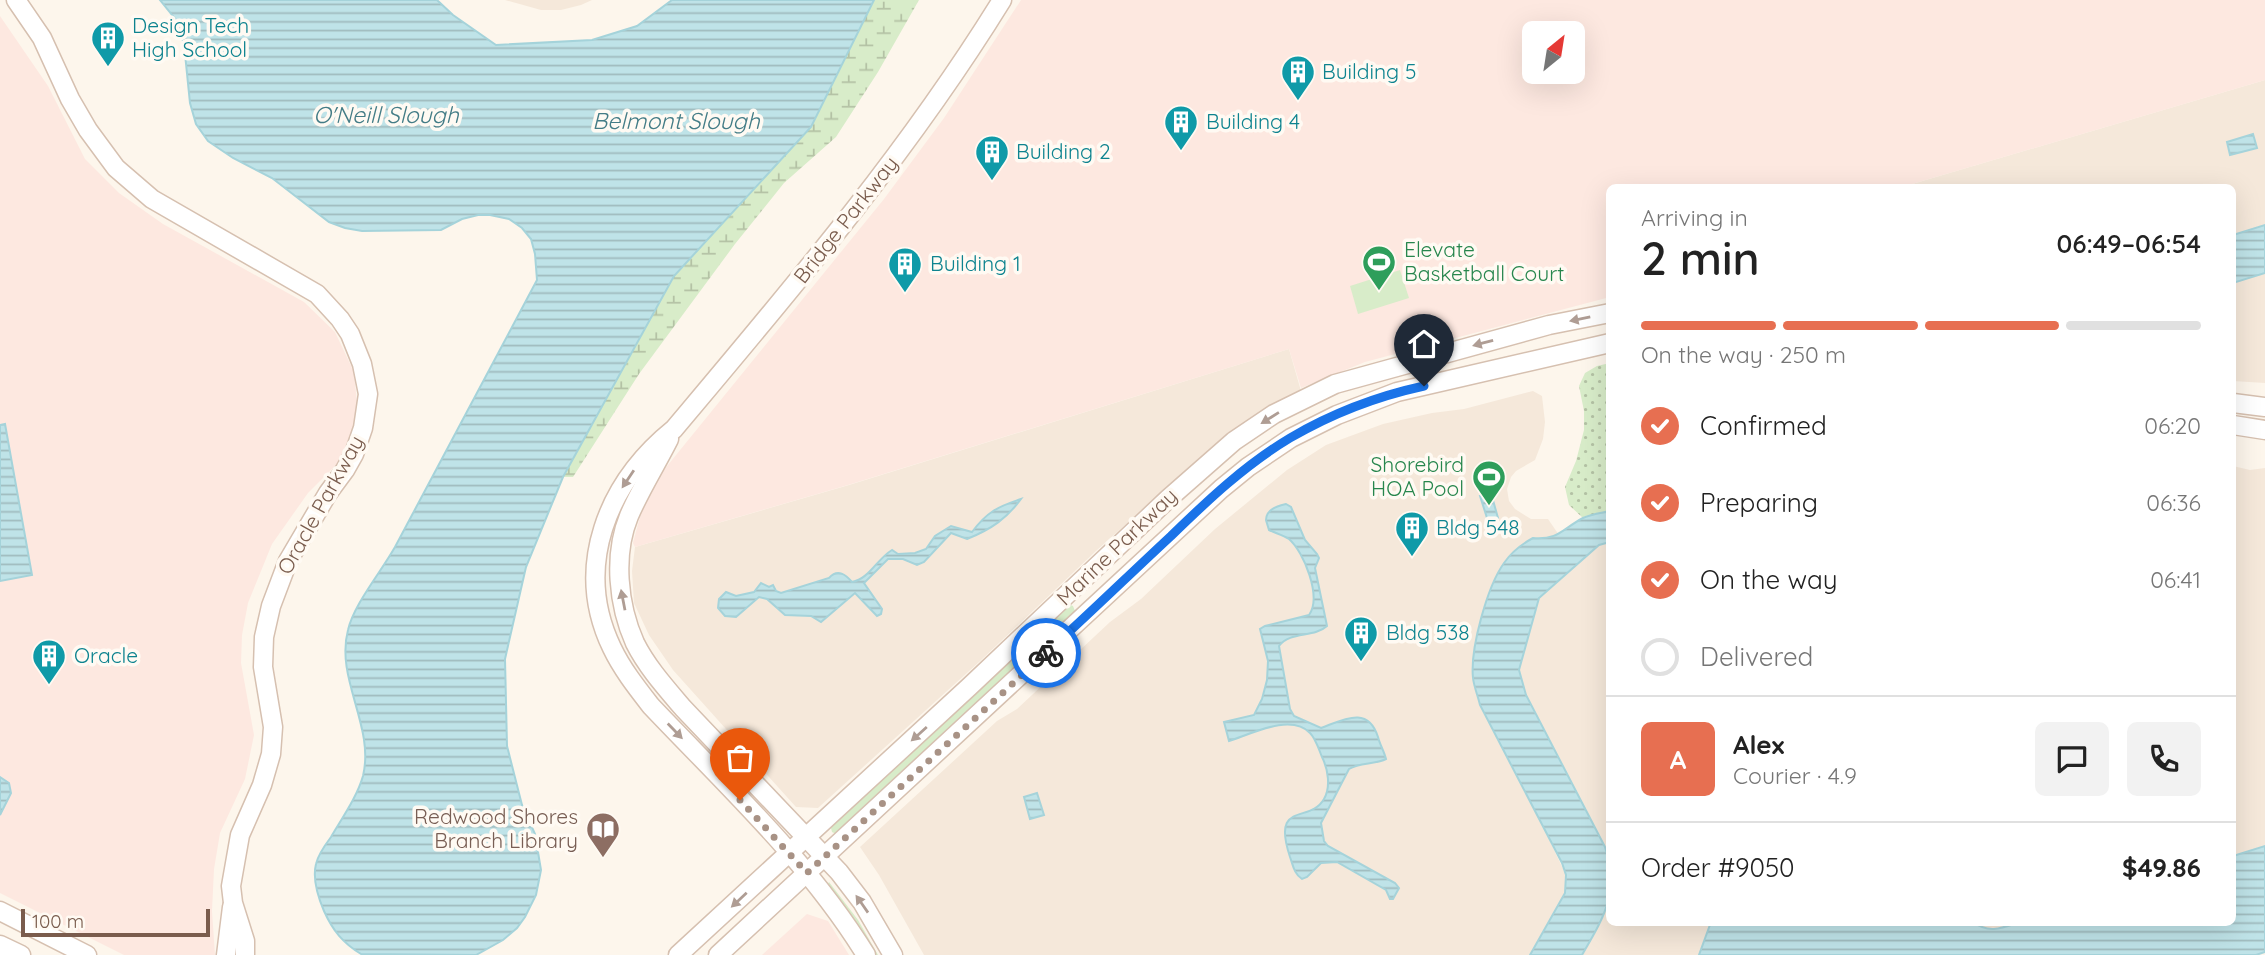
<!DOCTYPE html>
<meta charset="utf-8">
<style>
body{margin:0;font-family:Quicksand,sans-serif;background:#f2f2f2;color:#222;height:100vh;display:flex;flex-direction:column;font-size:26px;white-space:nowrap}
*{box-sizing:border-box;margin:0}
p{font-size:23px;color:#767676}
.icon{flex:none;width:38px;height:38px;fill:none;stroke:currentColor;stroke-width:2;stroke-linecap:round;stroke-linejoin:round}
.map{position:relative;flex:1;overflow:hidden}
.sheet{position:absolute;left:1606px;top:184px;width:630px;height:742px;display:flex;flex-direction:column;background:#fff;border-radius:10px;box-shadow:0 7px 28px #0002}
.sheet>*{flex:none}
.needle{width:46px;rotate:30deg}
.controls{position:absolute;left:1522px;top:21px;display:grid;gap:14px}
.controls a{display:grid;place-items:center;width:63px;height:63px;border-radius:10px;background:#fff;box-shadow:0 7px 28px #0002;font-size:35px}
.scale{position:absolute;left:21px;bottom:18px;width:189px;box-sizing:border-box;padding-left:7px;border:4px solid #7a5c4d;border-top:0;font-size:19px;line-height:24px;white-space:nowrap;color:#7a5c4d;-webkit-text-stroke:5px #fffaf3;paint-order:stroke}
.pin{position:absolute;display:grid;place-items:center;width:60px;height:60px;color:#fff;margin:-72px -30px;border-radius:50% 50% 50% 0;rotate:-45deg;box-shadow:0 0 7px #0007}
.pin .icon{rotate:45deg}
.courier{position:absolute;display:grid;place-items:center;width:70px;height:70px;margin:-35px;border:5px solid #1a73e8;border-radius:50%;background:#fff;color:#222;box-shadow:0 2px 9px #0007}
.overview em{font-style:normal;font-weight:600}
.overview div{display:flex;flex-direction:column-reverse}
.overview{display:flex;align-items:center;justify-content:space-between;height:119px;padding:0 35px}
h1{font-size:46px;font-weight:600;line-height:52px}
.bar{display:grid;grid-template-columns:repeat(4,1fr);gap:10px 7px;align-content:center;height:84px;padding:0 35px}
.bar i{height:9px;border-radius:5px;background:#e0e0e0}
.bar .selected{background:#e76f51}
.bar p{grid-column:span 4}
.line{display:flex;align-items:center;gap:18px;padding:0 35px;border-top:2px solid #e0e0e0}
.line div{flex:1}
.round{display:grid;place-items:center;flex:none;width:74px;height:74px;border-radius:10px;background:#f2f2f2}
ol{padding:0 35px;list-style:none}
li{display:flex;align-items:center;gap:21px;height:77px}
li p{margin-inline-start:auto}
li .icon{padding:7px;border-radius:50%;background:#e76f51;color:#fff;stroke-width:4}
li:last-child{color:#767676}
li i{width:38px;height:38px;border:4px solid #e0e0e0;border-radius:50%}
.map>svg:first-child{display:block}
.residential{fill:#f5e8da}
.commercial{fill:#fde8e0;fill-rule:evenodd}
.grass{fill:#d8ecc9}
.wetland{fill:url(#wetland-marsh)}
.park{fill:url(#park-dots)}
.water{fill:url(#water-rules);stroke:#a5d3da;stroke-width:2}
.lines{fill:none;stroke-linecap:round;stroke-linejoin:round}
.secondary-casing{stroke:#d6c0b0;stroke-width:21}
.secondary{stroke:#fff;stroke-width:18}
.oneway{fill:#af9d94}
.done{stroke:#a89285;stroke-width:7;stroke-dasharray:0 12.6}
.route{stroke:#1a73e8;stroke-width:9}
.labels{text-anchor:middle;stroke-width:7;stroke-linejoin:round;paint-order:stroke}
.culture-label{font-size:21px;fill:#0d838f;stroke:#fffaf3;text-anchor:start}
.street-label{font-size:21px;fill:#7a5c4d;stroke:#fffaf3}
.leisure-label{font-size:21px;fill:#27864d;stroke:#fffaf3;text-anchor:start}
.education-label{font-size:21px;fill:#785e54;stroke:#fffaf3;text-anchor:end}
.water-label{font-size:23px;font-style:italic;fill:#437c86;stroke:#fffaf3}
</style>
<div class="map">
<svg width="2265" height="955" viewBox="0 0 2265 955">
<defs>
<pattern id="wetland-marsh" width="20" height="14" patternUnits="userSpaceOnUse" patternTransform="scale(1.75)"><rect width="20" height="14" fill="#d8ecc9"/><path d="M1 5h8M5 5V1M11 12h8M15 12V8" fill="none" stroke="#b4c2a5"/></pattern>
<pattern id="park-dots" width="8" height="8" patternUnits="userSpaceOnUse" patternTransform="scale(1.75)"><rect width="8" height="8" fill="#d8ecc9"/><path d="M2 2h.1M6 6h.1" fill="none" stroke="#b4c2a5" stroke-width="1.8" stroke-linecap="round"/></pattern>
<pattern id="water-rules" width="6" height="5" patternUnits="userSpaceOnUse" patternTransform="scale(1.75)"><rect width="6" height="5" fill="#bfe3e8"/><path d="M0 2.5h6" fill="none" stroke="#a0bbbe"/></pattern>
</defs>
<rect width="100%" height="100%" fill="#fdf6ec"/>
<g class="residential">
<polygon points="505,0 592,0 581,5 561,10 541,10"/>
<polygon points="2265,80 2265,383 2233,381 2233,187 1902,187"/>
<polygon points="1289,349 1301,391 1260,413 1215,445 1097,550 979,662 818,808 796,807 673,670 649,635 634,603 632,571 635,547 849,485"/>
<polygon points="1533,391 1542,396 1545,422 1543,439 1535,460 1516,471 1511,477 1507,489 1509,501 1515,509 1531,519 1548,519 1559,535 1543,539 1533,538 1490,591 1477,635 1473,657 1473,680 1566,875 1565,893 1530,955 924,955 879,875 860,847 997,721 1017,709 1110,622 1141,599 1215,529 1287,470 1326,445 1383,424 1432,413 1464,409"/>
<polygon points="2233,466 2250,470 2265,468 2265,846 2233,856"/>
<polygon points="1610,542 1610,867 1605,847 1526,695 1519,670 1539,598 1599,545"/>
<polygon points="1610,899 1610,922 1711,922 1699,955 1582,955 1602,920"/>
<polygon points="1973,922 2020,922 1989,930 1983,929"/>
</g>
<g class="commercial">
<path d="M 1021,0 L 2265,0 L 2265,80 L 1902,187 L 1610,187 L 1610,297 L 1365,362 L 1301,388 L 1289,349 L 848,485 L 635,547 L 633,543 L 641,513 L 659,476 L 884,199 L 944,118 ZM 1535,33 L 1573,33 L 1573,72 L 1535,72 Z"/>
<polygon points="0,16 48,86 85,159 119,193 163,224 304,302 335,332 354,372 358,414 344,457 308,493 272,544 248,603 242,635 241,663 254,735 245,779 220,833 214,869 212,911 215,955 124,955 0,893"/>
<polygon points="807,914 828,921 849,955 762,955"/>
</g>
<g class="grass">
<polygon points="1400,270 1409,298 1358,314 1350,286"/>
<polygon points="1068,604 1073,606 1075,611 836,834 832,832 831,828"/>
<polygon points="829,882 858,920 878,955 874,955 828,884"/>
</g>
<polygon class="wetland" points="874,0 919,0 878,72 836,137 784,183 735,244 639,374 573,477 563,477 674,276 810,127"/>
<polygon class="park" points="1610,363 1610,511 1583,518 1569,505 1565,487 1576,461 1584,430 1584,411 1579,386 1585,373 1597,366"/>
<g class="water">
<path d="M 160,0 L 437,0 L 453,15 L 496,45 L 592,40 L 637,26 L 672,0 L 874,0 L 811,127 L 674,276 L 563,477 L 526,567 L 505,659 L 507,746 L 522,805 L 535,834 L 541,870 L 536,895 L 525,917 L 517,928 L 503,940 L 476,955 L 361,954 C 343,943 333,931 324,911 C 318,897 312,880 316,864 C 318,855 325,845 331,837 C 342,818 357,797 363,776 C 375,726 335,679 348,630 C 354,604 381,572 395,547 C 442,458 490,369 537,280 L 535,254 L 531,239 L 522,228 L 509,219 L 490,215 L 478,215 L 462,219 L 441,230 L 362,231 L 345,228 L 329,222 L 272,178 L 233,158 L 208,141 L 196,124 L 190,103 L 184,44 L 176,20 Z"/>
<polygon points="2253,134 2257,148 2230,155 2227,142"/>
<polygon points="2265,225 2265,273 2233,283 2233,235"/>
<polygon points="5,424 32,575 0,581 0,425"/>
<polygon points="1491,493 1498,518 1488,521 1480,496"/>
<path d="M 1021,499 C 1007,518 992,529 967,539 L 951,533 L 924,562 L 917,565 L 903,559 L 888,559 L 864,583 L 882,609 L 881,614 L 877,616 L 855,593 L 821,622 L 811,616 L 785,615 L 767,599 L 759,597 L 736,617 L 725,616 L 718,608 L 719,599 L 726,592 L 736,596 L 754,592 L 761,583 L 769,587 L 773,585 L 776,591 L 781,593 L 829,578 C 838,568 846,575 852,582 C 869,579 877,559 892,550 L 898,554 L 915,553 L 926,549 L 935,536 L 951,526 L 972,532 C 987,512 997,507 1021,499 Z"/>
<path d="M 1286,504 L 1291,507 L 1305,540 L 1317,554 L 1319,558 L 1315,568 L 1327,626 C 1314,638 1290,631 1279,646 L 1290,709 L 1294,716 L 1321,728 C 1343,720 1368,705 1378,737 C 1380,745 1384,751 1386,759 C 1374,765 1360,762 1349,769 L 1321,823 L 1324,841 L 1328,846 L 1395,883 L 1399,888 L 1393,899 L 1390,899 L 1386,890 L 1337,862 L 1321,863 L 1307,877 L 1302,879 C 1294,874 1293,865 1290,857 C 1271,800 1310,824 1324,799 C 1331,787 1328,769 1322,757 C 1319,750 1316,739 1310,733 C 1291,713 1251,734 1229,741 L 1224,722 L 1254,715 L 1262,699 L 1267,680 L 1268,661 L 1260,629 L 1265,626 L 1309,615 C 1322,597 1304,552 1289,539 C 1283,535 1275,533 1269,530 L 1266,520 C 1266,510 1276,506 1286,504 Z"/>
<path d="M 1610,511 L 1610,542 L 1599,545 L 1539,598 L 1519,670 L 1526,695 L 1605,847 C 1620,892 1604,917 1582,955 L 1530,955 L 1565,893 L 1566,875 L 1562,863 L 1480,705 C 1478,696 1474,687 1473,678 C 1470,649 1487,587 1504,563 C 1511,553 1522,544 1533,538 C 1559,540 1562,529 1583,518 C 1591,514 1601,513 1610,511 Z"/>
<polygon points="0,777 9,783 11,793 0,815"/>
<polygon points="1037,793 1044,815 1030,819 1024,797"/>
<path d="M 2265,846 L 2265,952 L 2256,955 L 1699,955 L 1711,922 L 1973,922 C 1989,934 2002,928 2020,922 L 2233,922 L 2233,856 Z"/>
</g>
<g class="lines">
<g class="secondary-casing">
<g id="secondary">
<polyline points="16,0 42,38 70,99 88,130 116,168 152,199 317,294 340,319 350,334 362,364 368,394 363,428 354,454 345,470 328,493 288,561 271,606 264,637 263,667 273,727 271,754 262,785 240,835 231,886 233,903 245,941 245,955"/>
<polyline points="2233,403 2265,407"/>
<polyline points="2233,425 2265,430"/>
<path d="M 669,439 C 656,465 640,490 629,516 C 613,555 618,605 635,643 C 647,667 666,688 683,708 L 839,872 L 862,902 L 893,955"/>
<polyline points="0,911 87,955"/>
<polyline points="0,945 21,955"/>
<polyline points="226,955 232,907"/>
<polyline points="678,955 969,687 1168,499 1234,441 1274,414 1335,384 1549,325 1610,313"/>
<polyline points="718,955 1221,489 1248,467 1291,438 1337,415 1397,392 1610,343"/>
<path d="M 866,955 C 809,862 726,785 651,706 C 637,688 622,669 612,648 C 573,567 607,483 674,429 C 790,291 907,154 1002,0"/>
</g>
</g>
<use href="#secondary" class="secondary"/>
</g>
<defs><path id="oneway-solid" d="M-6-.8H1V-3.2L6.5 0L1 3.2V.8H-6Z" transform="scale(1.75)"/></defs>
<g class="oneway">
<use href="#oneway-solid" transform="translate(1580 319) rotate(168)"/>
<use href="#oneway-solid" transform="translate(1483 343) rotate(165)"/>
<use href="#oneway-solid" transform="translate(1270 418) rotate(148)"/>
<use href="#oneway-solid" transform="translate(628 479) rotate(124)"/>
<use href="#oneway-solid" transform="translate(623 600) rotate(-101)"/>
<use href="#oneway-solid" transform="translate(675 731) rotate(46)"/>
<use href="#oneway-solid" transform="translate(919 734) rotate(138)"/>
<use href="#oneway-solid" transform="translate(739 900) rotate(137)"/>
<use href="#oneway-solid" transform="translate(862 904) rotate(-125)"/>
</g>
<g class="lines">
<polyline class="done" points="740,800 807,873 1046,653"/>
<path class="route" d="M 1046,653 C 1088,615 1129,575 1171,536 C 1208,500 1245,465 1290,438 C 1331,414 1378,396 1424,386"/>
</g>
<defs>
<g id="building-pin" transform="scale(1.75)"><path d="M0 17L-7.5 6A9.5 9.5 0 1 1 7.5 6Z" fill="#0f9aa8" stroke="#fffaf3"/><path d="M-4-6H4V6H1V3H-1V6H-4ZM-2.5-4.3h1.7v1.8h-1.7ZM.8-4.3h1.7v1.8H.8ZM-2.5-1h1.7V.8h-1.7ZM.8-1h1.7V.8H.8Z" fill="#fff"/></g>
<g id="stadium-pin" transform="scale(1.75)"><path d="M0 17L-7.5 6A9.5 9.5 0 1 1 7.5 6Z" fill="#2e9e5b" stroke="#fffaf3"/><path d="M0-5a6.5 5 0 1 0 0 10a6.5 5 0 1 0 0-10ZM-3.5-1.8h7v3.6h-7Z" fill="#fff"/></g>
<g id="library-pin" transform="scale(1.75)"><path d="M0 17L-7.5 6A9.5 9.5 0 1 1 7.5 6Z" fill="#8d6e63" stroke="#fffaf3"/><path d="M-6-4Q-3-5.5-.7-3.5V5Q-3 3-6 4ZM6-4Q3-5.5 .7-3.5V5Q3 3 6 4Z" fill="#fff"/></g>
</defs>
<g fill-rule="evenodd">
<use href="#building-pin" x="108" y="38"/>
<use href="#building-pin" x="1298" y="72"/>
<use href="#building-pin" x="1181" y="122"/>
<use href="#building-pin" x="992" y="152"/>
<use href="#stadium-pin" x="1379" y="262"/>
<use href="#building-pin" x="905" y="264"/>
<use href="#stadium-pin" x="1489" y="477"/>
<use href="#building-pin" x="1412" y="528"/>
<use href="#building-pin" x="1361" y="633"/>
<use href="#building-pin" x="49" y="656"/>
<use href="#library-pin" x="603" y="829"/>
</g>
<g class="labels">
<g class="culture-label">
<text x="132" y="33">Design Tech<tspan x="132" dy="24">High School</tspan></text>
<text x="1322" y="79">Building 5</text>
<text x="1206" y="129">Building 4</text>
<text x="1016" y="159">Building 2</text>
<text x="930" y="271">Building 1</text>
<text x="1436" y="535">Bldg 548</text>
<text x="1386" y="640">Bldg 538</text>
<text x="74" y="663">Oracle</text>
</g>
<g class="street-label">
<text transform="translate(846 220) rotate(-52)" y="7">Bridge Parkway</text>
<text transform="translate(321 505) rotate(-61)" y="7">Oracle Parkway</text>
<text transform="translate(1117 547) rotate(-44)" y="7">Marine Parkway</text>
</g>
<g class="leisure-label">
<text x="1404" y="257">Elevate<tspan x="1404" dy="24">Basketball Court</tspan></text>
<text x="1464" y="472" text-anchor="end">Shorebird<tspan x="1464" dy="24">HOA Pool</tspan></text>
</g>
<g class="education-label">
<text x="578" y="824">Redwood Shores<tspan x="578" dy="24">Branch Library</tspan></text>
</g>
<g class="water-label">
<text x="386" y="123">O'Neill Slough</text>
<text x="676" y="129">Belmont Slough</text>
</g>
</g>
</svg>
<div class="controls">
<a><svg class="needle" viewBox="-14 -14 28 28"><path d="M0-13l5 13h-10z" fill="#e53935"/><path d="M0 13l5-13h-10z" fill="#767676"/></svg></a>
</div>
<div class="scale">100 m</div>
<div class="pin" style="left:740px;top:800px;background:#ea580c"><svg class="icon" aria-label="bag" viewBox="0 0 24 24"><path d="M5 8h14l-1 12H6zM9 8a3 3 0 0 1 6 0"/></svg></div>
<div class="pin" style="left:1424px;top:386px;background:#1f2937"><svg class="icon" aria-label="home" viewBox="0 0 24 24"><path d="M3 11l9-7 9 7M6 9v11h12V9"/></svg></div>
<div class="courier" style="left:1046px;top:653px"><svg class="icon" aria-label="bike" viewBox="0 0 24 24"><circle cx="6" cy="16" r="4"/><circle cx="18" cy="16" r="4"/><path d="M6 16l4-8h5l3 8M10 8l3 8H6M13 5h3"/></svg></div>
<section class="sheet">
<div class="overview"><div><h1>2 min</h1><p>Arriving in</p></div><em>06:49–06:54</em></div>
<div class="bar"><i class="selected"></i><i class="selected"></i><i class="selected"></i><i></i><p>On the way · 250 m</p></div>
<ol>
<li><svg class="icon" aria-label="check" viewBox="0 0 24 24"><path d="M5 12l5 5 9-10"/></svg>Confirmed<p>06:20</p></li>
<li><svg class="icon" aria-label="check" viewBox="0 0 24 24"><path d="M5 12l5 5 9-10"/></svg>Preparing<p>06:36</p></li>
<li><svg class="icon" aria-label="check" viewBox="0 0 24 24"><path d="M5 12l5 5 9-10"/></svg>On the way<p>06:41</p></li>
<li><i></i>Delivered</li>
</ol>
<div class="line" style="height:126px"><b class="round" style="background:#e76f51;color:#fff">A</b><div><b>Alex</b><p>Courier · 4.9</p></div><a class="round"><svg class="icon" aria-label="chat" viewBox="0 0 24 24"><path d="M4 5h16v11H9l-5 4z"/></svg></a><a class="round"><svg class="icon" aria-label="phone" viewBox="0 0 24 24"><path d="M5 4h4l2 5-3 2q2 4 5 5l2-3 5 2v4C11 20 4 13 5 4z"/></svg></a></div>
<div class="line" style="height:91px"><div>Order #9050</div><b>$49.86</b></div>
</section>
</div>
